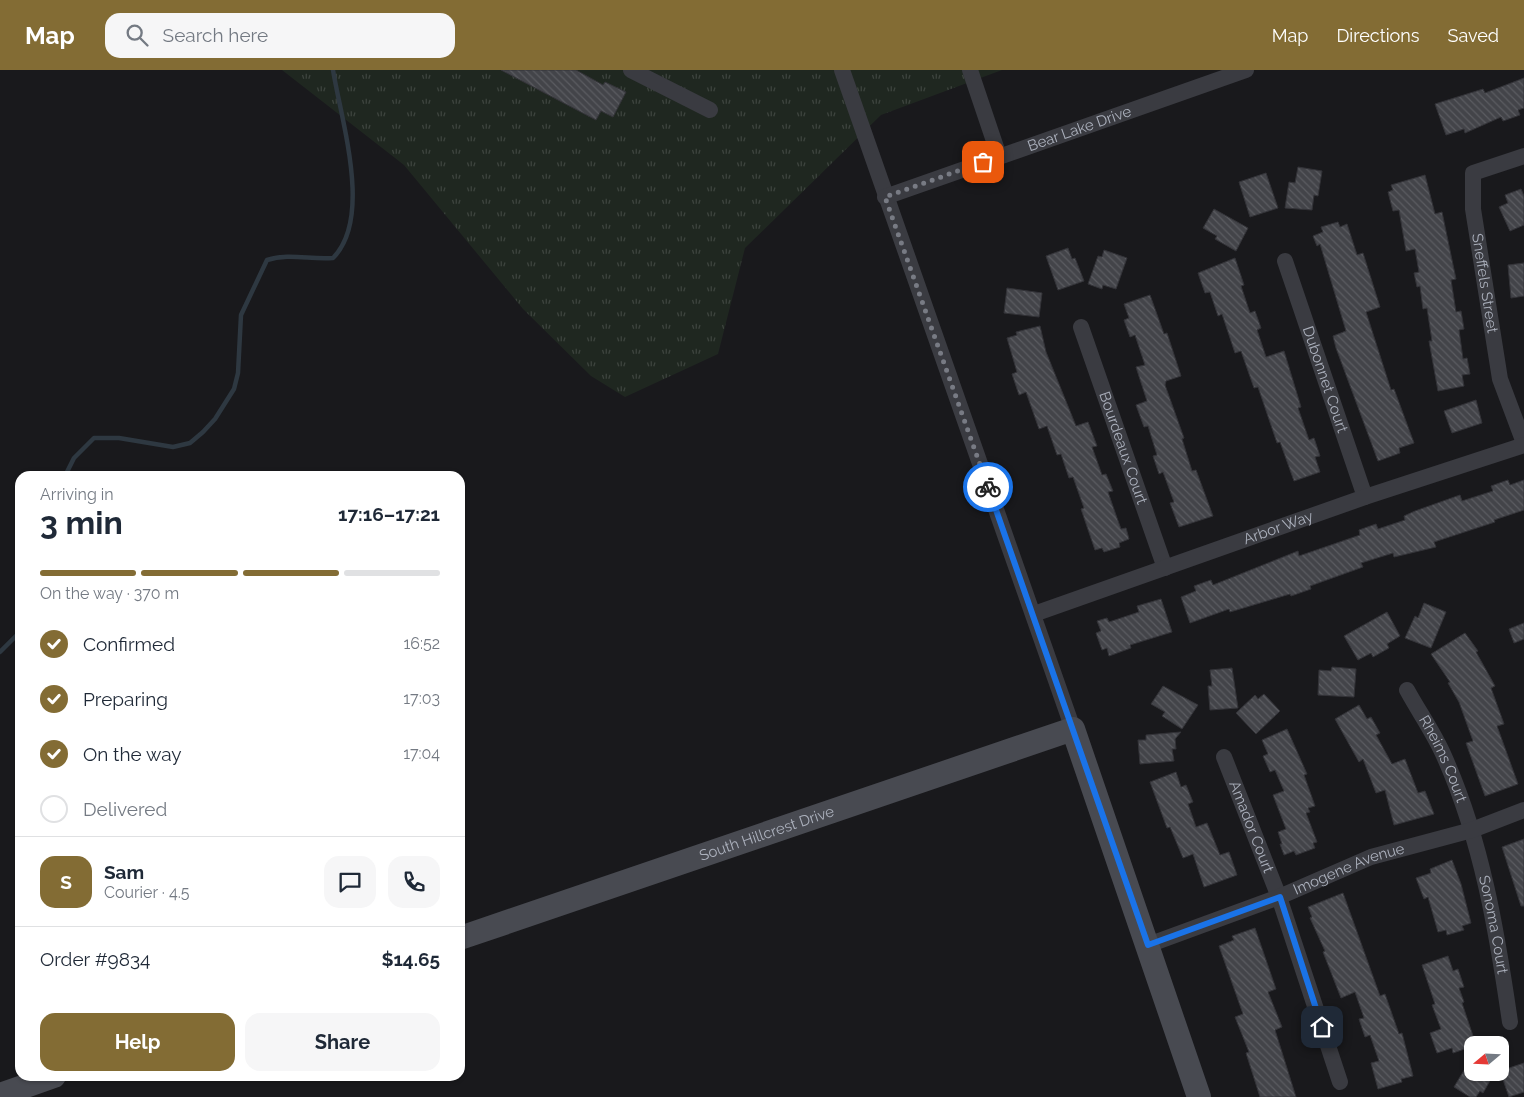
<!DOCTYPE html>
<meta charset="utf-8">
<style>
body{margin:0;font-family:Raleway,sans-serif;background:#f6f6f7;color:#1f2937;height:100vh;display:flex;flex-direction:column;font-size:19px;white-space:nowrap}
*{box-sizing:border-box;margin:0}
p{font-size:16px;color:#747a83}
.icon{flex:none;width:28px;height:28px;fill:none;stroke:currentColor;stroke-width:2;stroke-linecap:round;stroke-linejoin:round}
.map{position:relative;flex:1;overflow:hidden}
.side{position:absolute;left:15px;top:401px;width:450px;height:610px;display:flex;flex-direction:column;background:#fff;border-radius:15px;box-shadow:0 1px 4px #0004}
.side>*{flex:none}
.needle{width:32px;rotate:251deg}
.fabs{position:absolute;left:1464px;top:966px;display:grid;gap:10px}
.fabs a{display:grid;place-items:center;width:45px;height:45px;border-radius:10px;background:#fff;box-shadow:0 1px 4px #0004;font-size:25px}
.pin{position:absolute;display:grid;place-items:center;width:42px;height:42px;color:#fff;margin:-21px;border-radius:10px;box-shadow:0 2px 8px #0006}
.courier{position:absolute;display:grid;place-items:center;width:50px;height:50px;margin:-25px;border:4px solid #1a73e8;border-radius:50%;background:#fff;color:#222;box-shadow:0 1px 6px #0007}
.summary em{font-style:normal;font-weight:700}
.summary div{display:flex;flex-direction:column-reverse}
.summary{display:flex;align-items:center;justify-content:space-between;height:85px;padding:0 25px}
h1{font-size:32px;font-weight:700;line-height:38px}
.bar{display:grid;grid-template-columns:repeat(4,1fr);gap:8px 5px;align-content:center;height:60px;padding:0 25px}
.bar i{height:6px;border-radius:4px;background:#e0e1e3}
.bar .selected{background:#836c34}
.bar p{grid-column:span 4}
.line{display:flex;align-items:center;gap:12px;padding:0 25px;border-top:1px solid #e0e1e3}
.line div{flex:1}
.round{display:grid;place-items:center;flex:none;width:52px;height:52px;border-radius:15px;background:#f6f6f7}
ol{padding:0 25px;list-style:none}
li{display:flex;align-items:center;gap:15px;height:55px}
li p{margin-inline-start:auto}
li .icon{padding:5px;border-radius:50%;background:#836c34;color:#fff;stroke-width:4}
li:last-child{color:#747a83}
li i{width:28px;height:28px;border:2px solid #e0e1e3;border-radius:50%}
.action{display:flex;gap:10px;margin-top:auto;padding:10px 25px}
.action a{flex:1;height:58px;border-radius:15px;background:#836c34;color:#fff;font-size:20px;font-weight:700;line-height:58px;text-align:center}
.action a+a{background:#f6f6f7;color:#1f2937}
header{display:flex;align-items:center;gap:30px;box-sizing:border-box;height:70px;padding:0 25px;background:#836c34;color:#fff}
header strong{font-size:24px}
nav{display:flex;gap:28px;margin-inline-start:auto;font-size:18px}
.search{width:350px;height:45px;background:#f6f6f7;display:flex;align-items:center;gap:12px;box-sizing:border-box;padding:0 18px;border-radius:15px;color:#747a83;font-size:19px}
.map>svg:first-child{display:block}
.grass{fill:url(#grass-tufts)}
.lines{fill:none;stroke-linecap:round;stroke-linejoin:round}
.stream{stroke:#2e3841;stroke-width:4.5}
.building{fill:url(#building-back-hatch);stroke:#333338}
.street{stroke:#3a3b41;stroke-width:16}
.secondary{stroke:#484a51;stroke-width:24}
.done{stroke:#787b84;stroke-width:5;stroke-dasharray:0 9}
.route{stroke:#1a73e8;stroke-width:6}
.labels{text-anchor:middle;stroke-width:4;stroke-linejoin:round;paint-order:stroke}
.street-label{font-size:15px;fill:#abb0bc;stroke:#141417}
</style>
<header>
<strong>Map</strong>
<div class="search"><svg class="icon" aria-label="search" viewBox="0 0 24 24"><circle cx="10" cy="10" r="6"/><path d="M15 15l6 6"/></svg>Search here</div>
<nav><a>Map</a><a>Directions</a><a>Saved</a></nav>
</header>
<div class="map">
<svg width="1524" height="1027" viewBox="0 0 1524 1027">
<defs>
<pattern id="grass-tufts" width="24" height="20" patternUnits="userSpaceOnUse" patternTransform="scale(1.25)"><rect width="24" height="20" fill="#1f2720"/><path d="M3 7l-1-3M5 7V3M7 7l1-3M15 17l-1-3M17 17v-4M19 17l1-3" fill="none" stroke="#3d443e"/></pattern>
<pattern id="building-back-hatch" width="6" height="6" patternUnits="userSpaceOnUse" patternTransform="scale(1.25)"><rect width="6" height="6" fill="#434449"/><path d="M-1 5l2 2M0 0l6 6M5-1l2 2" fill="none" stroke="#5b5c61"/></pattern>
</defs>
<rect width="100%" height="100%" fill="#19191c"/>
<polygon class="grass" points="282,0 1002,0 881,45 745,178 718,284 625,327 591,306 523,239 404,95"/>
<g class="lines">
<g class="stream">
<path d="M 65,406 L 74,388 L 94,368 L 119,368 L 173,377 L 190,373 L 203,362 L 215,349 L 234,319 L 238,303 L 241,245 L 267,190 C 289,183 311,190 333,188 C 373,148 341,50 333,0"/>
<polyline points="0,582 20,562"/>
</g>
</g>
<g class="building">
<polygon points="501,0 576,0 603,15 605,12 626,22 613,47 601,41 596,50"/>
<polygon points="1524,8 1524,38 1518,40 1520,45 1503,51 1501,47 1465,63 1464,59 1446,65 1435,34 1483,19 1485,23"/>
<polygon points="1298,97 1322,101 1318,126 1314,125 1312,140 1285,138 1289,112 1295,113"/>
<polygon points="1266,103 1278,138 1250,147 1239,112"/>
<polygon points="1425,105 1435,144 1442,142 1456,209 1451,210 1456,242 1461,241 1464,259 1459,260 1463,289 1467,288 1470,304 1462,305 1464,316 1438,321 1429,271 1432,271 1427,238 1423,239 1420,216 1417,217 1414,203 1419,202 1415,179 1406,181 1399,140 1393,141 1388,122 1393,120 1391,115"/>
<polygon points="1521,119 1524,126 1524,155 1510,161 1499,137 1508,133 1505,125"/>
<polygon points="1214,139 1248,158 1236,181 1215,169 1217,166 1203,158"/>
<polygon points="1338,152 1340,157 1347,154 1357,185 1363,183 1380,237 1366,242 1391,320 1394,319 1414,373 1399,378 1400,383 1378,391 1336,278 1333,266 1346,261 1320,174 1317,176 1313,166 1323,162 1321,157"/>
<polygon points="1068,178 1072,189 1075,188 1084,211 1058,220 1046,186"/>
<polygon points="1104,180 1127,188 1116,219 1103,215 1102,219 1088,214 1098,186 1102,187"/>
<polygon points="1235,188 1244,215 1241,216 1250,243 1255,241 1261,258 1257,260 1266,287 1284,281 1301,337 1298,338 1309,370 1314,368 1320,386 1315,387 1320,402 1294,411 1280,372 1277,373 1258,317 1254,318 1241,281 1235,283 1222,244 1218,246 1210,222 1205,223 1198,203"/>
<polygon points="1524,193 1524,226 1511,228 1508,195"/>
<polygon points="1007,218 1042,223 1039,247 1004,243"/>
<polygon points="1150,225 1164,264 1167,263 1181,306 1166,311 1165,315 1184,368 1182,369 1192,401 1196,400 1213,446 1179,457 1170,433 1174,432 1163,402 1159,404 1153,386 1157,385 1148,356 1144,357 1136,335 1147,331 1136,297 1145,295 1135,265 1130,267 1124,250 1129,248 1124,234"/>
<polygon points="1040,256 1046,282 1076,356 1088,352 1097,376 1092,377 1102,405 1106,404 1113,421 1108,422 1117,448 1121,459 1126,458 1129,469 1119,473 1120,477 1104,482 1102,478 1095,480 1081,439 1084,438 1073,407 1069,408 1061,384 1057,385 1047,356 1039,359 1026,322 1019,325 1012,304 1017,302 1007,268 1017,265 1016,262"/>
<polygon points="1476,330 1482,353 1452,363 1444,341"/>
<polygon points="1508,410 1510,415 1524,410 1524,440 1494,450 1495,452 1434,472 1436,477 1394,487 1393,483 1361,493 1363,497 1310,516 1311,519 1291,526 1290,524 1230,542 1229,539 1190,553 1181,527 1196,521 1194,516 1211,510 1213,515 1298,481 1299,486 1360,465 1359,460 1376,454 1378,459 1405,450 1404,446 1415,441 1460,425 1462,431 1493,421 1491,416"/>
<polygon points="1161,529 1172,562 1130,575 1131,578 1109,586 1107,578 1102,580 1096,563 1101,561 1097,551 1107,548 1109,552 1139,542 1137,536"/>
<polygon points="1424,533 1446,542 1431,578 1405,568 1415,546 1418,548"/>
<polygon points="1387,542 1400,566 1387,574 1389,578 1373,587 1371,583 1358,590 1344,566"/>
<polygon points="1524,553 1524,569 1514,573 1509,559"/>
<polygon points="1465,563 1478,581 1476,582 1495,616 1491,618 1504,654 1497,656 1518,714 1485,726 1466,673 1473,671 1459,632 1448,613 1450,612 1431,584"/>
<polygon points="1332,597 1356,599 1354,627 1318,625 1319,600 1331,601"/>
<polygon points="1232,598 1238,638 1210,640 1208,616 1212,616 1210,600"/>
<polygon points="1163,616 1198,635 1182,659 1162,646 1165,642 1151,634"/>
<polygon points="1264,624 1280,641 1256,664 1236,643 1255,625 1258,629"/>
<polygon points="1359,635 1367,649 1371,647 1380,663 1376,665 1392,694 1405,689 1418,723 1425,721 1434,744 1394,755 1385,720 1376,723 1363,689 1359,692 1335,649"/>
<polygon points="1287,659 1307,704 1304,705 1315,736 1308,738 1310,742 1306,743 1317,772 1313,773 1315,778 1296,785 1294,781 1284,785 1280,774 1282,774 1278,762 1286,759 1273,725 1284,721 1275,700 1270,702 1263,686 1268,684 1262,670"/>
<polygon points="1181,662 1175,669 1176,679 1172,679 1174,691 1140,694 1138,670 1146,670 1146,665"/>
<polygon points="1176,702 1181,717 1186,715 1193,732 1188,734 1196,757 1207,753 1220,785 1229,782 1237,805 1204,817 1193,784 1183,788 1170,757 1167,758 1150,712"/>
<polygon points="1524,769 1524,836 1521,836 1502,777"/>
<polygon points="1452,790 1461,814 1471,853 1462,856 1464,860 1447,865 1446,860 1438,862 1428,827 1424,829 1416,808 1431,803 1430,799"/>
<polygon points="1343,823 1380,926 1385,924 1399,964 1402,963 1413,1006 1401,1009 1402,1012 1378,1019 1371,993 1379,991 1370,965 1365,967 1359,949 1364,948 1355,922 1341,928 1323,882 1325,881 1310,848 1312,847 1308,837"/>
<polygon points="1255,858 1276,919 1268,922 1282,957 1275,960 1296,1027 1260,1027 1246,983 1249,982 1235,947 1243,944 1219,876 1234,870 1232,866"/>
<polygon points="1448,886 1453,901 1458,899 1464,917 1459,918 1464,932 1462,933 1476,975 1453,983 1452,978 1437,983 1430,963 1441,959 1432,935 1435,934 1422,895"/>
<polygon points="1472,987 1472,1002 1495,1002 1483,1023 1480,1021 1476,1027 1470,1027 1454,1017"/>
<polygon points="1524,993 1524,1022 1509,1027 1500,1001"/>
</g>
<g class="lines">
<g class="street">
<polyline points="631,0 710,40"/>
<polyline points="842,0 1073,659"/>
<polyline points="970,0 999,86"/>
<path id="s1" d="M 1524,86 L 1473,103 L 1473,139 L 1500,309 L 1524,373"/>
<path id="s2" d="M 885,127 L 1246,0"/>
<path id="s3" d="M 1285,191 L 1365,427"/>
<path id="s4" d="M 1081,257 L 1165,498"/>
<path id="s5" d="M 1034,544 L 1365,427 L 1524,375"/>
<path id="s6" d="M 1407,620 C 1419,642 1434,663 1444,686 C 1482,771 1497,862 1510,952"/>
<path id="s7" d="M 1224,687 L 1279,827 L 1340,1012"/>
<path id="s8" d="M 1148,875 L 1279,827 L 1371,787 L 1472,760 L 1524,740"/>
</g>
<g class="secondary">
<path id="s9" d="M 460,868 L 1073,659 L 1199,1027"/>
<polyline points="0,1025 54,1006"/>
</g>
</g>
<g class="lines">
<polyline class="done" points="983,92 885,127 988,417"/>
<polyline class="route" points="988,417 1148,875 1280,827 1322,957"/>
</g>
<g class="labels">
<g class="street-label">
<text dy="5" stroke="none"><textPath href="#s2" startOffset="206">Bear Lake Drive</textPath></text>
<text dy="5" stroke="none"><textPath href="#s1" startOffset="165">Sneffels Street</textPath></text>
<text dy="5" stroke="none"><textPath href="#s3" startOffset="125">Dubonnet Court</textPath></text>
<text dy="5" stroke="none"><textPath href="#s4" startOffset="128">Bourdeaux Court</textPath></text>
<text dy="5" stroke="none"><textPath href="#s5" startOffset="259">Arbor Way</textPath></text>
<text dy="5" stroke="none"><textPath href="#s6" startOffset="78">Rheims Court</textPath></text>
<text dy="5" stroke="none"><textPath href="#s7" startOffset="75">Amador Court</textPath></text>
<text dy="5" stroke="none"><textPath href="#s9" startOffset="324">South Hillcrest Drive</textPath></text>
<text dy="5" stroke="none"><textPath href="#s8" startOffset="215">Imogene Avenue</textPath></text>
<text dy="5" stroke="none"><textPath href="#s6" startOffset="252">Sonoma Court</textPath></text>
</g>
</g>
</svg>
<div class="fabs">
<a><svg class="needle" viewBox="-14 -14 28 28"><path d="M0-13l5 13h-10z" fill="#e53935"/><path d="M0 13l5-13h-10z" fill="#747a83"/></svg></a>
</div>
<div class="pin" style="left:983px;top:92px;background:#ea580c"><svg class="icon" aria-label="bag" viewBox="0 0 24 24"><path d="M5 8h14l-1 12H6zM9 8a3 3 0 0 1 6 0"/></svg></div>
<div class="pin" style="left:1322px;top:957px;background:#1f2937"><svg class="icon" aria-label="home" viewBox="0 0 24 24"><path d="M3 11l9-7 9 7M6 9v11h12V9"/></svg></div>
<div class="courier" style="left:988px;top:417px"><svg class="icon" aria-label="bike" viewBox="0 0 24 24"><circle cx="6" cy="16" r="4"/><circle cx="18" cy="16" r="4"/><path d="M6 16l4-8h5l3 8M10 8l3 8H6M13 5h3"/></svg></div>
<section class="side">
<div class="summary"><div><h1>3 min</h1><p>Arriving in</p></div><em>17:16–17:21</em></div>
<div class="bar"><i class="selected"></i><i class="selected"></i><i class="selected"></i><i></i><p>On the way · 370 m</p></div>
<ol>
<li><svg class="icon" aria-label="check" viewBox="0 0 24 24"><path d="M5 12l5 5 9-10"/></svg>Confirmed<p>16:52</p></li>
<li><svg class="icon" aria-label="check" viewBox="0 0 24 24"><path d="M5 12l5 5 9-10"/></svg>Preparing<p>17:03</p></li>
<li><svg class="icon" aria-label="check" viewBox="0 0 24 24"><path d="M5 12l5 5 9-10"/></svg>On the way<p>17:04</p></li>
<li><i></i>Delivered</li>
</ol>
<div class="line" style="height:90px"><b class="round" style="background:#836c34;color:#fff">S</b><div><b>Sam</b><p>Courier · 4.5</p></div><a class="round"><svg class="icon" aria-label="chat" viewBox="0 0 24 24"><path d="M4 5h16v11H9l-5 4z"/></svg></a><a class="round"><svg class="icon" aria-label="phone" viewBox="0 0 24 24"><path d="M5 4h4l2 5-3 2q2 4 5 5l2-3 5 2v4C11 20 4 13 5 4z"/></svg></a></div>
<div class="line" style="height:65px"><div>Order #9834</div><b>$14.65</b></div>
<div class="action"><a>Help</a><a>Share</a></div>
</section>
</div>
